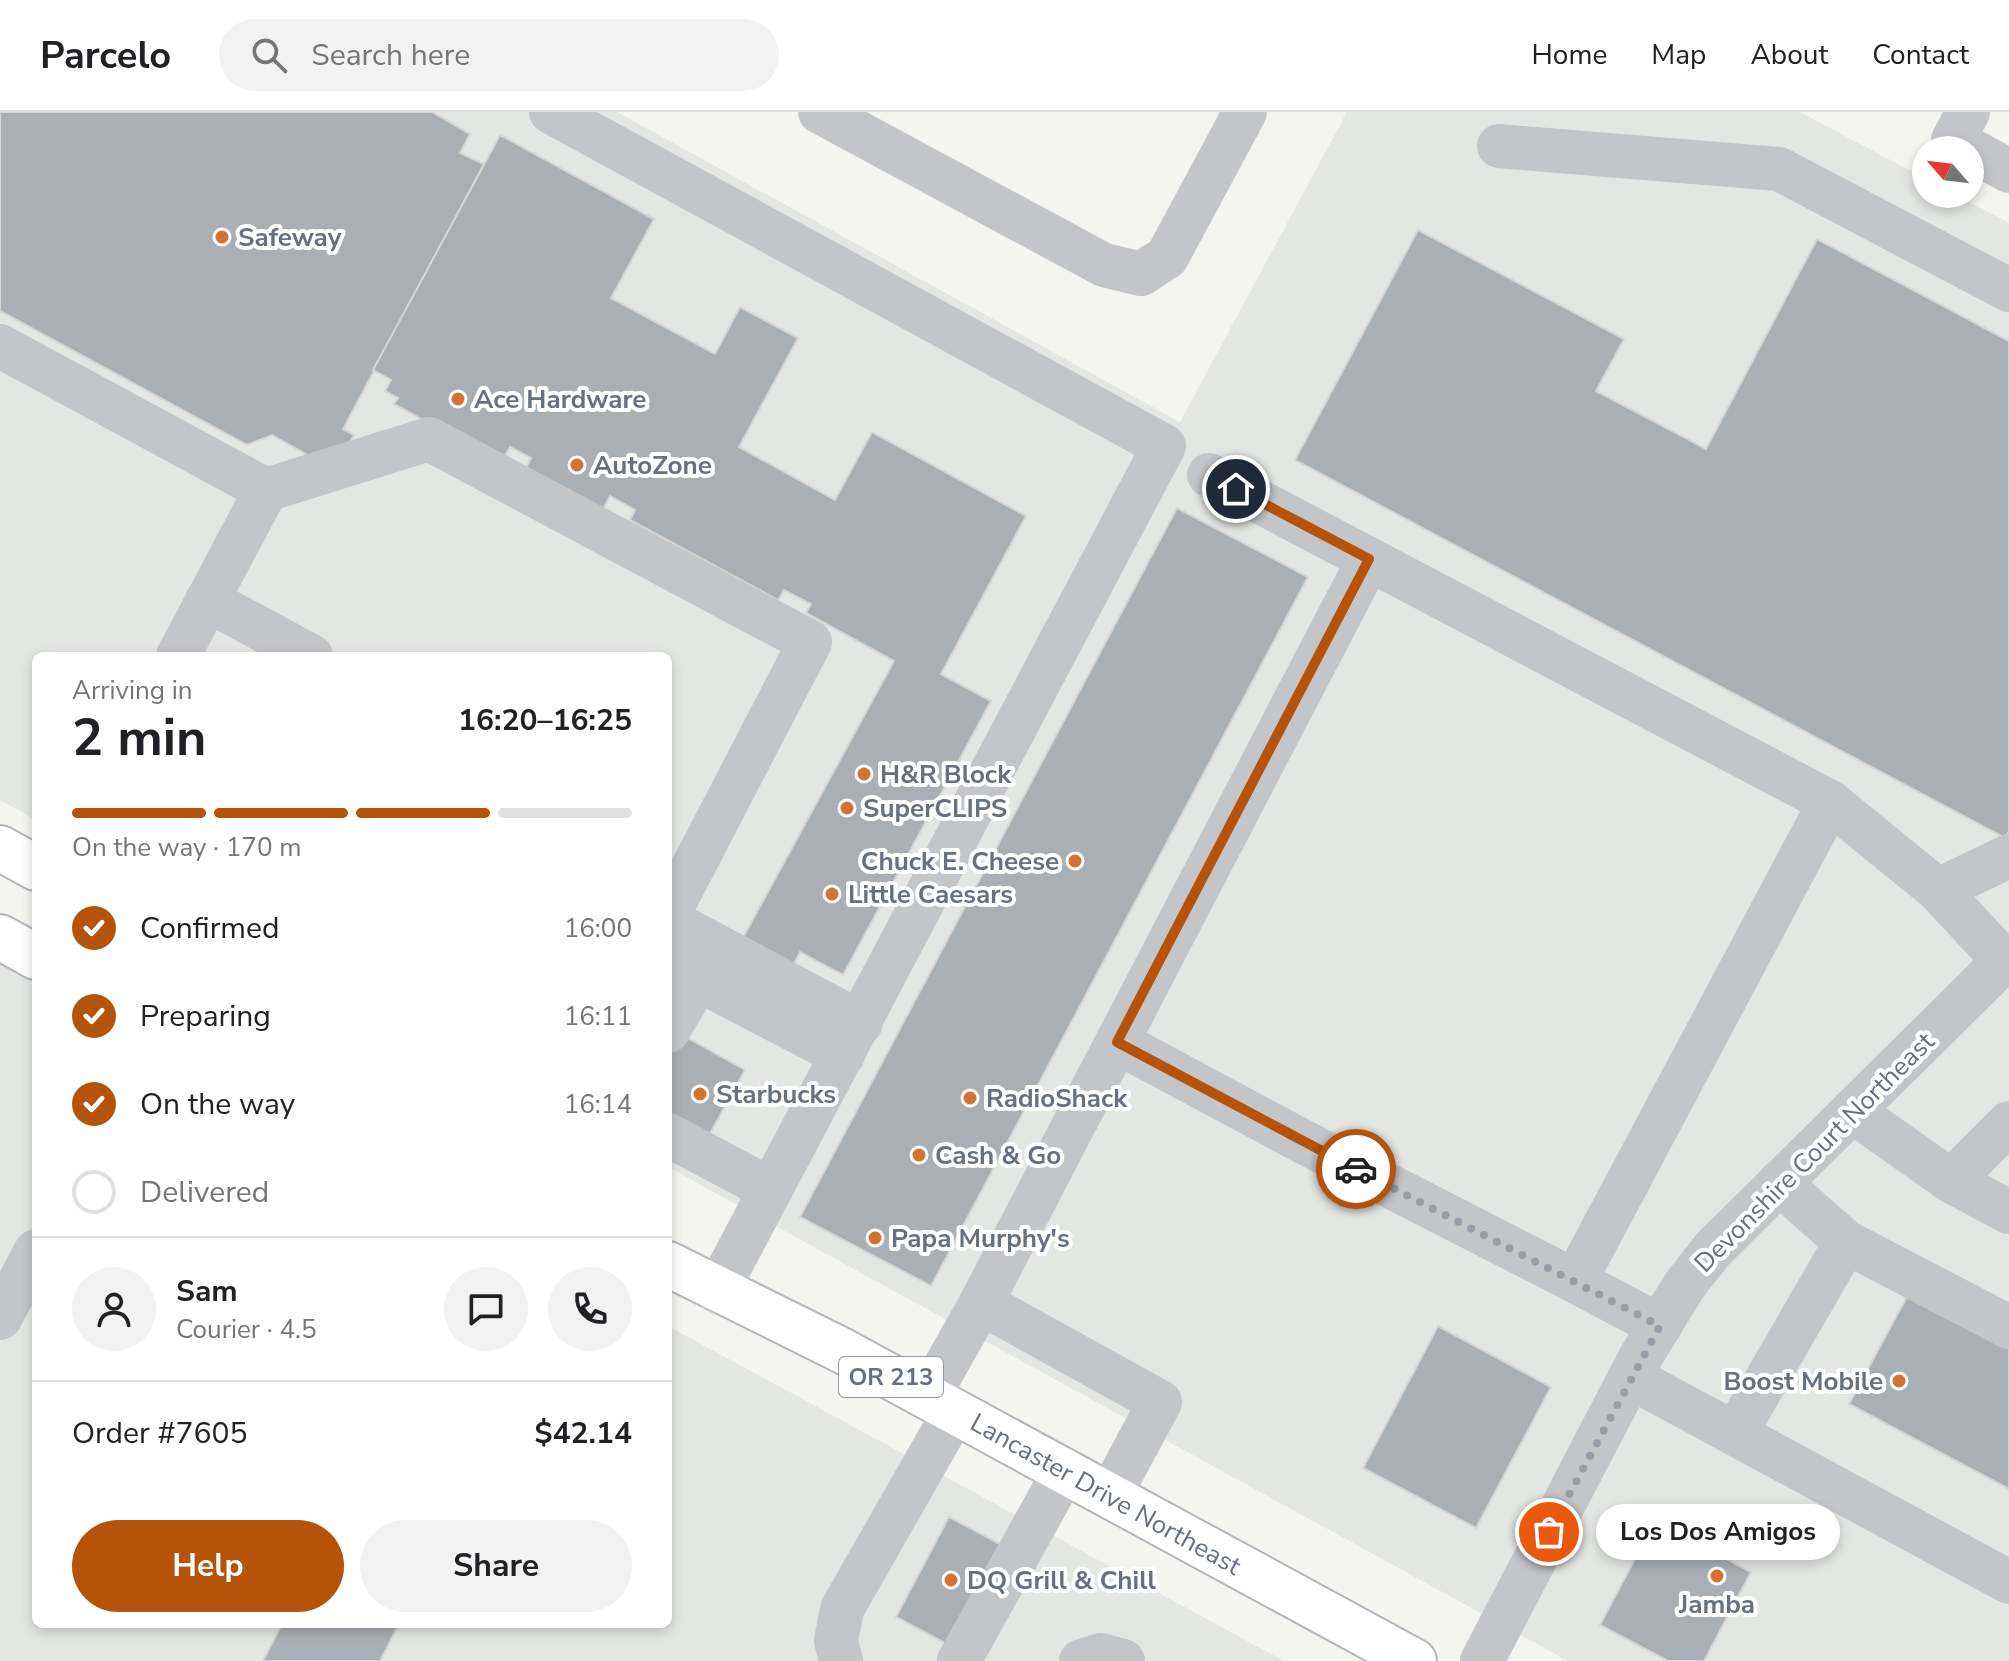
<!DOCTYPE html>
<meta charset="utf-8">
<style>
body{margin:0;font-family:"Nunito Sans",sans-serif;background:#f2f2f2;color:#202124;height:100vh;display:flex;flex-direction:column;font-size:30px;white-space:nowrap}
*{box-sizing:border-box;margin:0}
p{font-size:26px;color:#757577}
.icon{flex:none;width:44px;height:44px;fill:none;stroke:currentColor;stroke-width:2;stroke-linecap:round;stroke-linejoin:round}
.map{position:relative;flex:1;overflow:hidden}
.panel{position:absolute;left:32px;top:540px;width:640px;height:976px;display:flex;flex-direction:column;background:#fff;border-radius:12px;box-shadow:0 4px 12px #0003}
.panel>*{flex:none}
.needle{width:52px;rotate:298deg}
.buttons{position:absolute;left:1912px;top:24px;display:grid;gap:16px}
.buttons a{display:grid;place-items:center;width:72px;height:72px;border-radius:50%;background:#fff;box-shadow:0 4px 12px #0003;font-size:40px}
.pin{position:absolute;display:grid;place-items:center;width:68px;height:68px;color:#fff;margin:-34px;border:4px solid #fff;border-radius:50%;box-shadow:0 2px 8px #0007}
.courier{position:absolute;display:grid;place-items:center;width:80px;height:80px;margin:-40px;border:6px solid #b45309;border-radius:50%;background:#fff;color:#222;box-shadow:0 2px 10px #0007}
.bubble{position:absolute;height:56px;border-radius:28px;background:#fff;box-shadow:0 4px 12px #0003;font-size:26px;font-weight:700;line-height:56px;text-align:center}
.headline em{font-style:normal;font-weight:700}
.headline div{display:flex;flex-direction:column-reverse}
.headline{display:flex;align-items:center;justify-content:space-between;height:136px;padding:0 40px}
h1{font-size:52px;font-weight:700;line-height:60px}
.bar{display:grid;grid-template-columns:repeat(4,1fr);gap:12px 8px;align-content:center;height:96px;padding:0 40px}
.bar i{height:10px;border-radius:6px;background:#e0e0e0}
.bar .current{background:#b45309}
.bar p{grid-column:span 4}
.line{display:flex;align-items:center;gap:20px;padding:0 40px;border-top:2px solid #e0e0e0}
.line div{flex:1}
.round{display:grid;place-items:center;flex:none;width:84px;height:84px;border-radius:42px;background:#f2f2f2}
ol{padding:0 40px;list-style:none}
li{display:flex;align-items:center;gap:24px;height:88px}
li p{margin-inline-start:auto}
li .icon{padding:8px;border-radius:50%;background:#b45309;color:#fff;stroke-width:4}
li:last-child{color:#757577}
li i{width:44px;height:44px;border:4px solid #e0e0e0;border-radius:50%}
.primary-button{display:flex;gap:16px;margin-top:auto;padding:16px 40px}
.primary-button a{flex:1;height:92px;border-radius:48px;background:#b45309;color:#fff;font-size:32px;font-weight:700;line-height:92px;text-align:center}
.primary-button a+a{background:#f2f2f2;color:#202124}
header{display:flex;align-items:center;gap:48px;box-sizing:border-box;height:112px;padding:0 40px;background:#fff;border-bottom:2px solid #e0e0e0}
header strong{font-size:38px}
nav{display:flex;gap:44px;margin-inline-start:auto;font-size:28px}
.search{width:560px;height:72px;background:#f2f2f2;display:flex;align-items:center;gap:20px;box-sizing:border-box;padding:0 28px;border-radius:44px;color:#757577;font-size:30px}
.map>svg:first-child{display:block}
.built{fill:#e4e6e4}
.building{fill:#aaafb5;stroke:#d5d6d4;stroke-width:2}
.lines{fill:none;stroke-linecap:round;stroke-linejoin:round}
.major-casing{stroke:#b4b6ba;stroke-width:48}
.minor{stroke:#c3c5c9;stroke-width:44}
.major{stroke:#fff;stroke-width:44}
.done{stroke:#989ea8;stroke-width:8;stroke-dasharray:0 14.4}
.route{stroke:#b45309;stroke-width:10}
.poi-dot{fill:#d57131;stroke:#fff;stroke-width:3}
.labels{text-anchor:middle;stroke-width:8;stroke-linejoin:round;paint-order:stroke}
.shield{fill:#fff;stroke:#949ba6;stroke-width:2}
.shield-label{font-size:24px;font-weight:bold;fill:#667080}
.poi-label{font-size:26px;font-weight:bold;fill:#667080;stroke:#fff;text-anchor:start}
.street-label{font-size:26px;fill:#667080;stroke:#fff}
</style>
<header>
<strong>Parcelo</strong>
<div class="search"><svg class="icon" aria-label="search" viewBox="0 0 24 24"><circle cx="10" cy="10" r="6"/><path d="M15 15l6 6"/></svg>Search here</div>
<nav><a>Home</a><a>Map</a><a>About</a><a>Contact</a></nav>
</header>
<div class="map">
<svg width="2009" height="1549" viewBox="0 0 2009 1549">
<rect width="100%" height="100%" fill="#f4f4f1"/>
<g class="built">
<polygon points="0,0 617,0 1180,310 1347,0 1800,0 1926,67 1926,82 1954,82 2009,111 2009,1549 1568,1549 668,1055 668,544 36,544 36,708 0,688"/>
<polygon points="0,850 36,870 36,1512 668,1512 668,1214 1284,1549 0,1549"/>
</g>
<g class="building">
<polygon points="0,0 432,0 470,22 460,41 484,52 343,317 354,323 340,346 322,351 272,323 247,333 0,199"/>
<polygon points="500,23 654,107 611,186 715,242 740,195 798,226 739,335 835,388 872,320 1026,404 941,562 991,589 843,863 800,840 790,860 739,833 894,549 806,501 811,492 784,478 778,488 630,408 635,398 610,384 603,397 526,356 531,346 510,335 501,351 394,292 398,286 385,279 391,268 373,258"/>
<polygon points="1418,118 1624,227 1596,279 1706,337 1817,127 2009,229 2009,719 2005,726 1295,348"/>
<polygon points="1177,396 1308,465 931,1174 800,1105"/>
<polygon points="677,920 745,958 707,1027 668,1006 668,936"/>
<polygon points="1910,1179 2009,1231 2009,1377 1849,1292"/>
<polygon points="1438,1214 1551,1275 1476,1416 1363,1356"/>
<polygon points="949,1405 1000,1432 947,1532 896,1505"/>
<polygon points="1655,1409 1751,1460 1704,1549 1668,1549 1600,1513"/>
<polygon points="282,1512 399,1512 380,1549 263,1549"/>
</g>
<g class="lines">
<g class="major-casing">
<g id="major">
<polyline points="0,736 36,756"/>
<polyline points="0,825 36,845"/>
<polyline points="668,1152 843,1239 1414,1549"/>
</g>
</g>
<g class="minor">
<polyline points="551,0 1164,334 717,1179"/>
<polyline points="820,0 1104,153 1141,162 1167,145 1245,0"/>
<polyline points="1968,0 1953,28 2009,59"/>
<polyline points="1499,34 1779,57 2009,178"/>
<polyline points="0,234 266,378 178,544"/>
<polyline points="1209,363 1830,690 1575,1169 1660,1214"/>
<polyline points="266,378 429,327 810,530 668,803"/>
<polyline points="207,488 311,544"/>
<polyline points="1830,690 1938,778 2004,849"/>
<polyline points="1938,778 2009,744"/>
<polyline points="668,808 861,911"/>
<polyline points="668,852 843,943"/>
<polyline points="668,919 698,868"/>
<polyline points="1117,930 1298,1027 1575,1169"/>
<polyline points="1852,999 1951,1069 2009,1100"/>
<polyline points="668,1023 770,1077"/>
<polyline points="1951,1069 2009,1011"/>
<polyline points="1779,1071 1846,1130 2009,1215"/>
<polyline points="981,1191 1369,447"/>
<polyline points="0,1206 36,1139"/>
<polyline points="1630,1265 2009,1470"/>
<polyline points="928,1285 981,1191 1160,1290 1110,1383"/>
<polyline points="1735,1322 1846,1130"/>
<polyline points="841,1549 836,1529 842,1497 955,1299"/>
<polyline points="959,1549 1065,1358"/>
<polyline points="1081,1549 1101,1543 1123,1549"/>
<polyline points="1482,1549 1640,1246 1684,1174 1713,1137 2009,844"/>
</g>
<use href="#major" class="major"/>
</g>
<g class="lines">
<polyline class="done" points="1356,1057 1660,1214 1549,1420"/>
<polyline class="route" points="1236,377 1369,447 1117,930 1356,1057"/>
</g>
<g class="poi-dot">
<circle cx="222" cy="125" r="8"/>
<circle cx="458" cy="287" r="8"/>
<circle cx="577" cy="353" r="8"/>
<circle cx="864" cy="662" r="8"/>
<circle cx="847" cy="696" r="8"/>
<circle cx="1075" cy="749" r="8"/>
<circle cx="832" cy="782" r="8"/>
<circle cx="700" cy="982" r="8"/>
<circle cx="970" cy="986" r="8"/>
<circle cx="919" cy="1043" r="8"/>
<circle cx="875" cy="1126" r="8"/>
<circle cx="1899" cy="1269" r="8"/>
<circle cx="1717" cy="1464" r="8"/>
<circle cx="951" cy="1468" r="8"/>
</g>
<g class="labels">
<rect class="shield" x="839" y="1245" width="104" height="40" rx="6"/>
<g class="shield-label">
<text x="891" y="1273">OR 213</text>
</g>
<g class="poi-label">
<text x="238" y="134">Safeway</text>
<text x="474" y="296">Ace Hardware</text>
<text x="593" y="362">AutoZone</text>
<text x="880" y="671">H&amp;R Block</text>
<text x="863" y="705">SuperCLIPS</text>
<text x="1059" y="758" text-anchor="end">Chuck E. Cheese</text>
<text x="848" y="791">Little Caesars</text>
<text x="716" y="991">Starbucks</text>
<text x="986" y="995">RadioShack</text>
<text x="935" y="1052">Cash &amp; Go</text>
<text x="891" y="1135">Papa Murphy's</text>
<text x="1883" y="1278" text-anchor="end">Boost Mobile</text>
<text x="967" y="1477">DQ Grill &amp; Chill</text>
<text x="1717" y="1501" text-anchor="middle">Jamba</text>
</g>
<g class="street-label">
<text transform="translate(1814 1040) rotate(-45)" y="9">Devonshire Court Northeast</text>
<text transform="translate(1106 1382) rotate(29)" y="9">Lancaster Drive Northeast</text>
</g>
</g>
</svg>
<div class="buttons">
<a><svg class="needle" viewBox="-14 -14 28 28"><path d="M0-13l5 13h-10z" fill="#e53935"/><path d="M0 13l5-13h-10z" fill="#757577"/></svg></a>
</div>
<div class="pin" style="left:1549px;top:1420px;background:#ea580c"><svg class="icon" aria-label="bag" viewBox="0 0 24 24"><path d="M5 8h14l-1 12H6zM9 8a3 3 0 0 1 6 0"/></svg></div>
<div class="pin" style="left:1236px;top:377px;background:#1f2937"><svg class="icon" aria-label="home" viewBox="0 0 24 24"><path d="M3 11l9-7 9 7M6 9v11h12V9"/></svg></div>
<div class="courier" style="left:1356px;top:1057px"><svg class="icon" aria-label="car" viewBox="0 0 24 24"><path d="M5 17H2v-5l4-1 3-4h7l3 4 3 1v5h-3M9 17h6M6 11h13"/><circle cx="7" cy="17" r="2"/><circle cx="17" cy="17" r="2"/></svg></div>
<div class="bubble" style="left:1596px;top:1392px;width:244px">Los Dos Amigos</div>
<section class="panel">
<div class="headline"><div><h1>2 min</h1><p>Arriving in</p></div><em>16:20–16:25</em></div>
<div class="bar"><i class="current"></i><i class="current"></i><i class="current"></i><i></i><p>On the way · 170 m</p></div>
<ol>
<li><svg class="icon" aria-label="check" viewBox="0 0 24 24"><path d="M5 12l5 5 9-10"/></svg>Confirmed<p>16:00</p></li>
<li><svg class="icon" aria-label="check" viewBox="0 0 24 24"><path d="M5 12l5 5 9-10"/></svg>Preparing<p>16:11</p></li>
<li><svg class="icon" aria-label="check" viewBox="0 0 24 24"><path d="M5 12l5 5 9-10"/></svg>On the way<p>16:14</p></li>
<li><i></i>Delivered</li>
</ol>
<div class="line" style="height:144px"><a class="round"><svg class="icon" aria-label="person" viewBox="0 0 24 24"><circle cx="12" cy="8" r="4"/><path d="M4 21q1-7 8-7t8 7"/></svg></a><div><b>Sam</b><p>Courier · 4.5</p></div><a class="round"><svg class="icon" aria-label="chat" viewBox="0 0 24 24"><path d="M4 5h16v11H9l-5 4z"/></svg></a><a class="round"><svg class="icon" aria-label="phone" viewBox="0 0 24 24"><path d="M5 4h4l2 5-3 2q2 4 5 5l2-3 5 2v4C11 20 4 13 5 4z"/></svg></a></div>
<div class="line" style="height:104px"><div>Order #7605</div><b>$42.14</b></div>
<div class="primary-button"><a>Help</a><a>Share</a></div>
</section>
</div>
